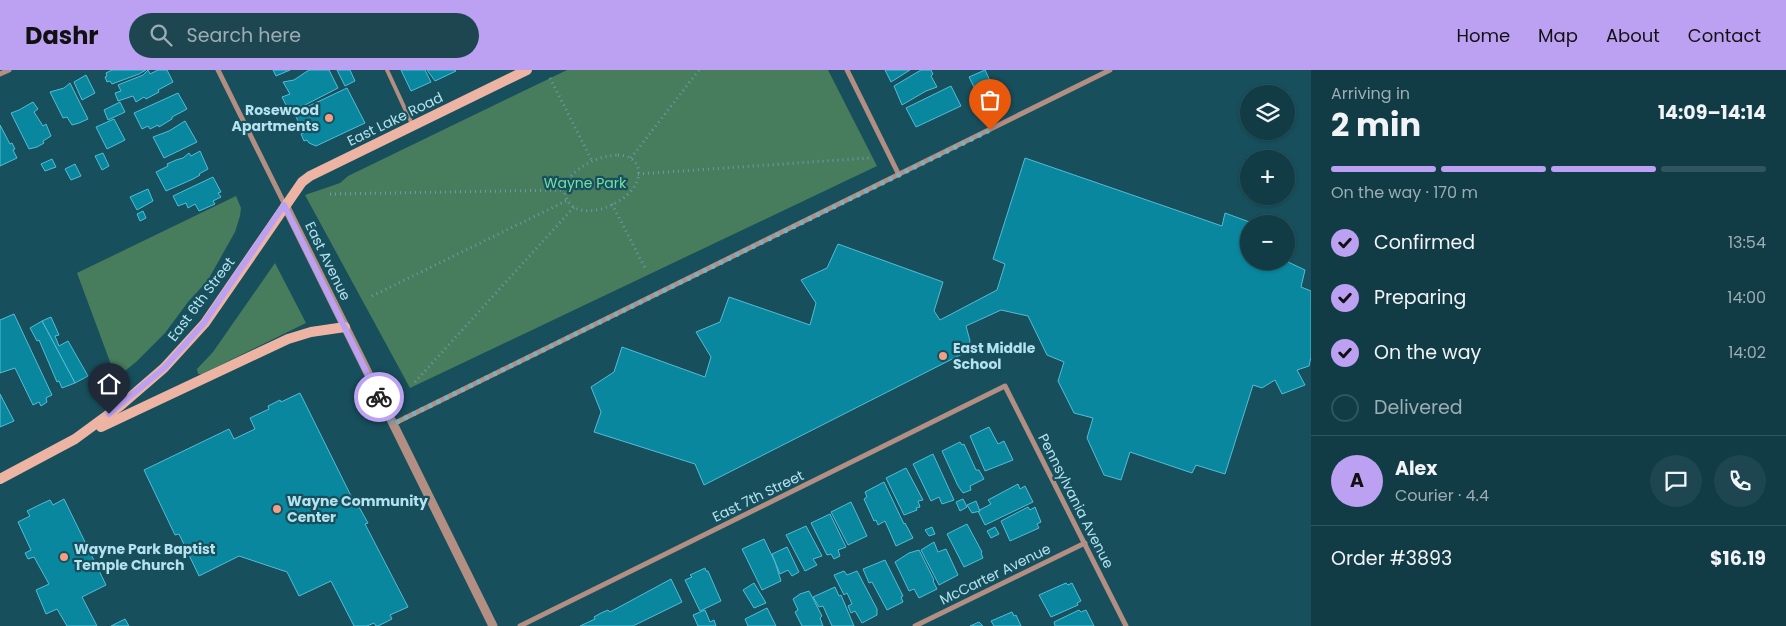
<!DOCTYPE html>
<meta charset="utf-8">
<style>
body{margin:0;font-family:Poppins,sans-serif;background:#1e4650;color:#f1f3f6;height:100vh;display:flex;flex-direction:column;font-size:19px;white-space:nowrap}
*{box-sizing:border-box;margin:0}
p{font-size:16px;color:#9cadb3}
.icon{flex:none;width:28px;height:28px;fill:none;stroke:currentColor;stroke-width:2;stroke-linecap:round;stroke-linejoin:round}
.map{position:relative;flex:1;overflow:hidden}
.side{display:flex;flex-direction:column;background:#113b45;width:475px}
.side>*{flex:none}
.controls{position:absolute;left:1240px;top:15px;display:grid;gap:10px}
.controls a{display:grid;place-items:center;width:55px;height:55px;border-radius:50%;background:#113b45;box-shadow:0 1px 4px #0004,0 0 0 1px #30555e;font-size:25px}
.pin{position:absolute;display:grid;place-items:center;width:42px;height:42px;color:#fff;margin:-51px -21px;border-radius:50% 50% 50% 0;rotate:-45deg;box-shadow:0 0 5px #0007}
.pin .icon{rotate:45deg}
.courier{position:absolute;display:grid;place-items:center;width:50px;height:50px;margin:-25px;border:4px solid #bca0f2;border-radius:50%;background:#fff;color:#222;box-shadow:0 1px 6px #0007}
.head em{font-style:normal;font-weight:700}
.head div{display:flex;flex-direction:column-reverse}
.head{display:flex;align-items:center;justify-content:space-between;height:85px;padding:0 20px}
h1{font-size:32px;font-weight:700;line-height:38px}
.bar{display:grid;grid-template-columns:repeat(4,1fr);gap:8px 5px;align-content:center;height:60px;padding:0 20px}
.bar i{height:6px;border-radius:4px;background:#30555e}
.bar .current{background:#bca0f2}
.bar p{grid-column:span 4}
.line{display:flex;align-items:center;gap:12px;padding:0 20px;border-top:1px solid #30555e}
.line div{flex:1}
.round{display:grid;place-items:center;flex:none;width:52px;height:52px;border-radius:26px;background:#1e4650}
ol{padding:0 20px;list-style:none}
li{display:flex;align-items:center;gap:15px;height:55px}
li p{margin-inline-start:auto}
li .icon{padding:5px;border-radius:50%;background:#bca0f2;color:#111;stroke-width:4}
li:last-child{color:#9cadb3}
li i{width:28px;height:28px;border:2px solid #30555e;border-radius:50%}
header{display:flex;align-items:center;gap:30px;box-sizing:border-box;height:70px;padding:0 25px;background:#bca0f2;color:#111}
header strong{font-size:24px}
nav{display:flex;gap:28px;margin-inline-start:auto;font-size:18px}
.search{width:350px;height:45px;background:#1e4650;display:flex;align-items:center;gap:12px;box-sizing:border-box;padding:0 18px;border-radius:28px;color:#9cadb3;font-size:19px}
main{display:flex;flex:1;min-height:0}
.map>svg:first-child{display:block}
.green{fill:#477c5d}
.building{fill:#08879f;stroke:#56bcd6}
.lines{fill:none;stroke-linecap:round;stroke-linejoin:round}
.path{stroke:#699ca9;stroke-width:3;stroke-dasharray:1 4;stroke-linecap:butt}
.service{stroke:#b28e83;stroke-width:4}
.minor{stroke:#b28e83;stroke-width:5}
.tertiary{stroke:#b28e83;stroke-width:9}
.secondary{stroke:#edb4a4;stroke-width:10}
.done{stroke:#7dafbc;stroke-width:5;stroke-dasharray:0 9}
.route{stroke:#bca0f2;stroke-width:6}
.poi-dot{fill:#f39f85;stroke:#174f5c;stroke-width:2}
.labels{text-anchor:middle;stroke-width:4.5;stroke-linejoin:round;paint-order:stroke}
.poi-label{font-size:14px;font-weight:bold;fill:#b4e2ef;stroke:#174f5c;text-anchor:start}
.street-label{font-size:14px;fill:#b4e2ef;stroke:#174f5c}
.park-label{font-size:14px;fill:#74e0a4;stroke:#174f5c}
</style>
<header>
<strong>Dashr</strong>
<div class="search"><svg class="icon" aria-label="search" viewBox="0 0 24 24"><circle cx="10" cy="10" r="6"/><path d="M15 15l6 6"/></svg>Search here</div>
<nav><a>Home</a><a>Map</a><a>About</a><a>Contact</a></nav>
</header>
<main>
<div class="map">
<svg width="1311" height="556" viewBox="0 0 1311 556">
<rect width="100%" height="100%" fill="#174f5c"/>
<g class="green">
<polygon points="567,0 828,0 877,96 410,318 305,125 340,113 348,106"/>
<polygon points="236,126 241,138 240,146 235,162 208,210 188,232 165,263 136,292 116,308 77,203"/>
<polygon points="275,193 306,253 202,304 198,304 197,299 213,282"/>
</g>
<g class="building">
<polygon points="112,0 146,0 139,4 112,14 110,11 107,12 105,7 107,6 106,3"/>
<polygon points="148,0 150,4 158,0 167,0 173,12 158,20 159,22 146,29 144,27 136,32 133,26 118,31 115,23 121,21 118,15 143,5"/>
<polygon points="273,0 290,0 276,6"/>
<polygon points="309,0 329,0 338,18 305,35 289,41 282,27 290,24 283,12 294,10"/>
<polygon points="337,0 350,0 355,11 345,16"/>
<polygon points="401,0 425,0 431,12 411,21"/>
<polygon points="427,0 455,0 456,1 435,11"/>
<polygon points="885,0 910,0 891,12"/>
<polygon points="921,0 931,0 933,4 931,6 937,17 926,21 902,35 894,16"/>
<polygon points="985,0 992,15 977,23 969,7"/>
<polygon points="86,5 95,23 82,30 74,12"/>
<polygon points="70,13 88,49 79,53 72,55 67,47 63,48 50,22 64,18"/>
<polygon points="951,16 961,36 916,57 906,38"/>
<polygon points="347,18 365,53 316,76 309,73 307,70 304,71 301,64 304,63 294,43"/>
<polygon points="178,23 187,39 172,47 172,49 159,57 158,55 150,59 148,56 142,59 134,43"/>
<polygon points="33,32 38,39 34,42 43,56 46,54 51,66 43,71 44,73 37,77 29,79 11,43 19,40"/>
<polygon points="120,32 125,42 108,50 104,40"/>
<polygon points="114,49 125,70 107,79 96,57"/>
<polygon points="185,51 197,72 164,88 153,67 169,61"/>
<polygon points="0,55 10,74 12,73 15,79 13,80 17,88 0,96"/>
<polygon points="200,81 208,99 199,104 200,105 193,109 166,121 156,102 168,96 167,94 176,90 183,88 189,83 191,86"/>
<polygon points="103,83 109,96 102,100 95,86"/>
<polygon points="1025,88 1222,156 1225,143 1255,154 1249,154 1249,191 1286,191 1305,200 1301,217 1311,221 1311,287 1309,296 1297,300 1305,315 1282,324 1275,310 1262,318 1253,315 1225,404 1196,395 1192,403 1130,382 1121,410 1104,405 1087,368 1093,348 1074,343 1058,311 1064,292 1047,285 1028,246 1001,240 966,256 970,271 968,281 704,415 695,394 594,362 601,342 591,317 614,302 622,277 705,307 711,287 696,262 720,252 729,227 810,255 816,233 801,210 827,198 838,174 943,212 934,241 940,250 997,220 1005,194 993,189"/>
<polygon points="52,89 56,97 45,101 41,94"/>
<polygon points="75,94 81,106 71,110 65,99"/>
<polygon points="213,107 221,122 218,123 221,127 213,131 215,134 199,141 195,134 188,138 186,133 178,136 173,126"/>
<polygon points="148,119 153,131 137,140 130,127"/>
<polygon points="143,141 146,148 140,151 137,144"/>
<polygon points="1286,165 1294,168 1286,189"/>
<polygon points="14,244 52,325 46,328 47,332 41,336 39,332 33,335 15,298 0,303 0,250"/>
<polygon points="51,247 59,265 55,266 59,276 68,271 88,306 75,313 42,251"/>
<polygon points="42,251 75,313 62,318 59,311 57,312 39,270 37,271 30,258"/>
<polygon points="300,323 357,438 359,437 368,453 365,454 408,537 390,545 392,549 378,556 376,556 374,553 367,556 354,556 331,511 299,526 287,502 239,486 199,506 179,464 175,465 144,400 229,359 234,369 255,359 250,348 269,339 268,336 280,330 281,332"/>
<polygon points="0,324 14,351 0,357"/>
<polygon points="989,357 998,374 1004,371 1013,390 985,401 970,366"/>
<polygon points="960,372 962,375 964,374 976,400 979,400 984,409 970,416 971,420 963,423 958,416 942,381"/>
<polygon points="933,384 954,430 942,434 939,427 931,431 913,394"/>
<polygon points="906,398 923,430 918,431 920,437 916,438 917,440 904,445 886,408"/>
<polygon points="884,412 904,454 905,453 913,468 896,476 885,451 878,455 876,450 874,451 864,429 867,427 865,422"/>
<polygon points="1018,414 1020,419 1025,416 1033,432 985,455 978,441 991,434 988,430"/>
<polygon points="64,429 106,515 82,527 97,556 67,556 57,539 46,544 36,520 49,514 34,487 28,489 25,483 31,480 18,452 30,446 27,441 39,435 50,430 53,435"/>
<polygon points="963,429 967,437 960,441 956,432"/>
<polygon points="976,431 980,441 972,443 967,435"/>
<polygon points="851,432 867,466 848,475 831,442"/>
<polygon points="1028,437 1030,440 1035,437 1041,452 1037,454 1039,458 1010,471 1001,451"/>
<polygon points="830,444 846,477 838,480 840,486 834,489 831,484 827,485 811,453"/>
<polygon points="967,454 982,482 981,483 983,488 964,497 947,464"/>
<polygon points="806,456 822,486 813,489 817,495 805,501 786,465"/>
<polygon points="932,457 935,464 929,466 925,460"/>
<polygon points="995,457 999,464 991,468 987,461"/>
<polygon points="764,469 775,492 781,511 762,520 742,479"/>
<polygon points="934,472 938,482 946,479 958,505 939,515 921,480"/>
<polygon points="787,477 799,502 792,506 788,500 780,504 772,484"/>
<polygon points="919,480 934,510 933,511 937,519 919,528 914,519 909,521 895,492 909,483"/>
<polygon points="885,490 903,526 901,527 903,532 887,540 872,512 869,513 863,499"/>
<polygon points="705,498 706,501 708,501 721,531 700,541 685,510 692,507 690,505"/>
<polygon points="844,501 847,505 857,501 877,539 877,545 862,553 855,541 851,543 848,536 852,534 847,523 844,525 834,505"/>
<polygon points="671,509 682,532 633,556 580,556 595,549 594,547 601,543 608,540 610,542"/>
<polygon points="754,513 766,533 754,538 743,520"/>
<polygon points="1066,513 1068,515 1072,513 1081,531 1077,533 1078,535 1051,547 1039,525"/>
<polygon points="835,517 839,526 841,525 854,556 832,556 823,536 819,537 813,527"/>
<polygon points="809,521 822,546 820,548 823,556 802,556 795,542 798,540 793,529 800,524"/>
<polygon points="767,538 776,556 748,556 745,549"/>
<polygon points="705,540 710,552 714,550 716,556 698,556 693,545"/>
<polygon points="1079,540 1081,542 1086,540 1094,556 1055,556 1054,552"/>
<polygon points="1012,542 1014,546 1016,545 1021,556 994,556 991,551"/>
<polygon points="125,549 129,556 111,556"/>
<polygon points="979,552 983,556 970,556"/>
</g>
<g class="lines">
<g class="path">
<polyline points="550,8 592,91"/>
<path d="M 618,85 C 626,85 633,88 637,95 C 651,128 573,162 565,124 C 563,113 571,105 579,99 C 591,90 603,86 618,85 Z"/>
<polyline points="631,88 699,0"/>
<polyline points="638,104 869,88"/>
<polyline points="330,124 565,120"/>
<polyline points="612,134 645,198"/>
<polyline points="372,226 568,130"/>
<polyline points="415,312 574,137"/>
</g>
<polyline class="service" points="387,0 412,54"/>
<g class="minor">
<polyline points="218,0 285,135"/>
<polyline points="847,0 899,105"/>
<polyline points="0,4 9,0"/>
<polyline points="393,354 1110,0"/>
<polyline points="520,556 1005,316 1126,556"/>
<polyline points="915,556 1085,473"/>
</g>
<polyline class="tertiary" points="285,135 493,556"/>
<g class="secondary">
<polyline points="101,357 288,269 311,262 345,257"/>
<polyline points="0,409 75,369 120,336 164,298 205,253 302,112 310,106 527,0"/>
</g>
</g>
<g class="lines">
<polyline class="done" points="379,327 393,354 990,60"/>
<polyline class="route" points="109,344 164,298 204,253 284,135 379,327"/>
</g>
<g class="poi-dot">
<circle cx="329" cy="48" r="5"/>
<circle cx="943" cy="286" r="5"/>
<circle cx="277" cy="439" r="5"/>
<circle cx="64" cy="487" r="5"/>
</g>
<g class="labels">
<g class="poi-label">
<text x="319" y="45" text-anchor="end">Rosewood<tspan x="319" dy="16">Apartments</tspan></text>
<text x="953" y="283">East Middle<tspan x="953" dy="16">School</tspan></text>
<text x="287" y="436">Wayne Community<tspan x="287" dy="16">Center</tspan></text>
<text x="74" y="484">Wayne Park Baptist<tspan x="74" dy="16">Temple Church</tspan></text>
</g>
<g class="street-label">
<text transform="translate(395 49) rotate(-26)" y="5">East Lake Road</text>
<text transform="translate(328 191) rotate(64)" y="5">East Avenue</text>
<text transform="translate(201 229) rotate(-53)" y="5">East 6th Street</text>
<text transform="translate(758 426) rotate(-26)" y="5">East 7th Street</text>
<text transform="translate(1076 431) rotate(63)" y="5">Pennsylvania Avenue</text>
<text transform="translate(995 504) rotate(-26)" y="5">McCarter Avenue</text>
</g>
<g class="park-label">
<text x="585" y="118">Wayne Park</text>
</g>
</g>
</svg>
<div class="controls">
<a><svg class="icon" aria-label="layers" viewBox="0 0 24 24"><path d="M12 4l9 5-9 5-9-5zM3 14l9 5 9-5"/></svg></a>
<a>+</a>
<a>−</a>
</div>
<div class="pin" style="left:990px;top:60px;background:#ea580c"><svg class="icon" aria-label="bag" viewBox="0 0 24 24"><path d="M5 8h14l-1 12H6zM9 8a3 3 0 0 1 6 0"/></svg></div>
<div class="pin" style="left:109px;top:344px;background:#1f2937"><svg class="icon" aria-label="home" viewBox="0 0 24 24"><path d="M3 11l9-7 9 7M6 9v11h12V9"/></svg></div>
<div class="courier" style="left:379px;top:327px"><svg class="icon" aria-label="bike" viewBox="0 0 24 24"><circle cx="6" cy="16" r="4"/><circle cx="18" cy="16" r="4"/><path d="M6 16l4-8h5l3 8M10 8l3 8H6M13 5h3"/></svg></div>
</div>
<section class="side">
<div class="head"><div><h1>2 min</h1><p>Arriving in</p></div><em>14:09–14:14</em></div>
<div class="bar"><i class="current"></i><i class="current"></i><i class="current"></i><i></i><p>On the way · 170 m</p></div>
<ol>
<li><svg class="icon" aria-label="check" viewBox="0 0 24 24"><path d="M5 12l5 5 9-10"/></svg>Confirmed<p>13:54</p></li>
<li><svg class="icon" aria-label="check" viewBox="0 0 24 24"><path d="M5 12l5 5 9-10"/></svg>Preparing<p>14:00</p></li>
<li><svg class="icon" aria-label="check" viewBox="0 0 24 24"><path d="M5 12l5 5 9-10"/></svg>On the way<p>14:02</p></li>
<li><i></i>Delivered</li>
</ol>
<div class="line" style="height:90px"><b class="round" style="background:#bca0f2;color:#111">A</b><div><b>Alex</b><p>Courier · 4.4</p></div><a class="round"><svg class="icon" aria-label="chat" viewBox="0 0 24 24"><path d="M4 5h16v11H9l-5 4z"/></svg></a><a class="round"><svg class="icon" aria-label="phone" viewBox="0 0 24 24"><path d="M5 4h4l2 5-3 2q2 4 5 5l2-3 5 2v4C11 20 4 13 5 4z"/></svg></a></div>
<div class="line" style="height:65px"><div>Order #3893</div><b>$16.19</b></div>
</section>
</main>
